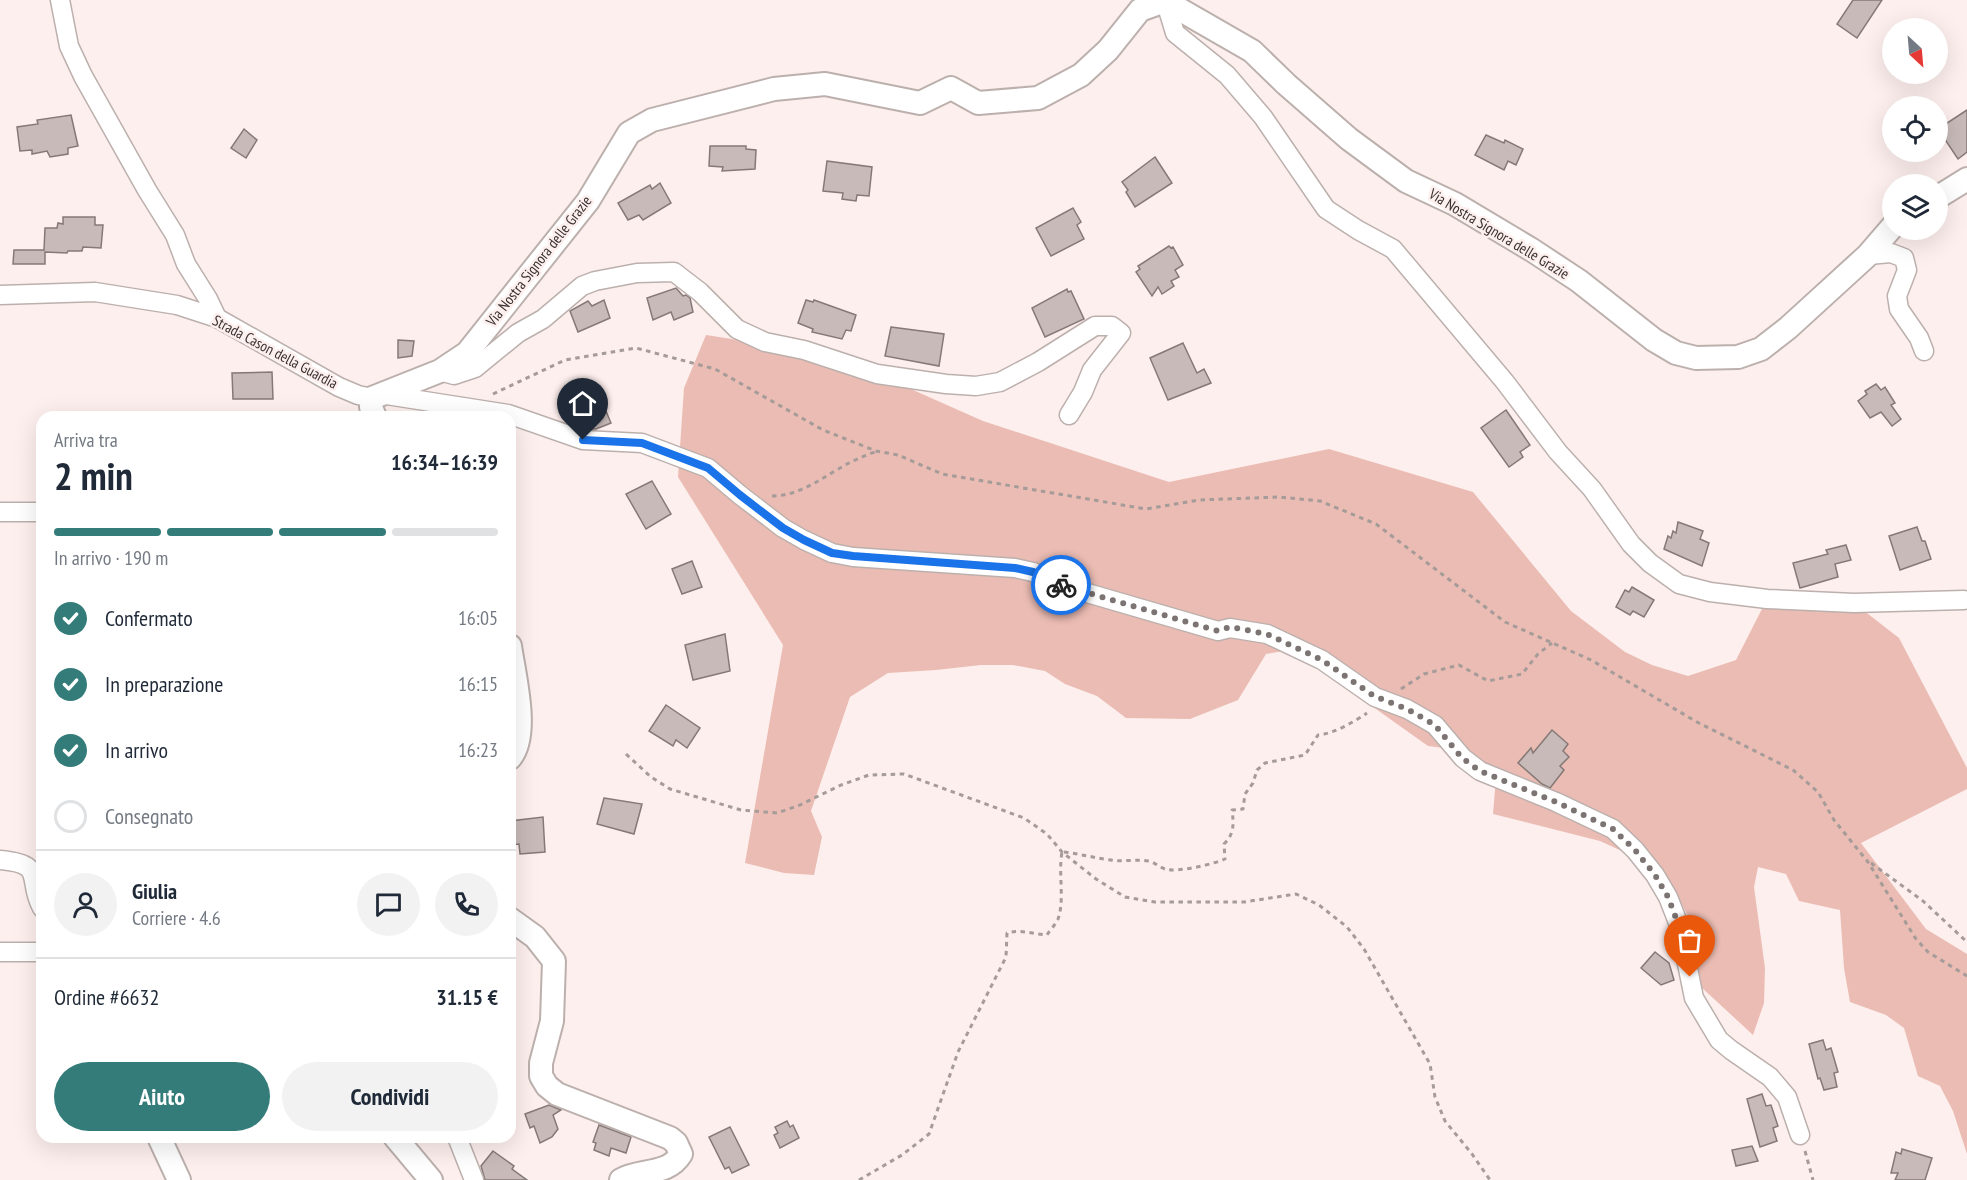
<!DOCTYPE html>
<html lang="it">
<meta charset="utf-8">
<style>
body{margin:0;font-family:"PT Sans Narrow",sans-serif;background:#f2f2f3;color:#1f2937;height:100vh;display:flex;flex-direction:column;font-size:22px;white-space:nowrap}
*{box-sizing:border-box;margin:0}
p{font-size:20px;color:#747a83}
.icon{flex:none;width:33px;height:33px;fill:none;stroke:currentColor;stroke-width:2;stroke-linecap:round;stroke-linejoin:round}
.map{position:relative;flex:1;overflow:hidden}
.details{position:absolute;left:36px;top:411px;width:480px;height:732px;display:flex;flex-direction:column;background:#fff;border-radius:18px;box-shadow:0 6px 24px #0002}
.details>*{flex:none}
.needle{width:39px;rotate:154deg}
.controls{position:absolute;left:1882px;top:18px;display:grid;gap:12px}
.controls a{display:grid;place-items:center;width:66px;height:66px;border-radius:50%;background:#fff;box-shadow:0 6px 24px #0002;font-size:30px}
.pin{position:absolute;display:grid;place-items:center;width:51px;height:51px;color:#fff;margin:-62px -26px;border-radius:50% 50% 50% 0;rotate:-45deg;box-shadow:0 0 6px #0007}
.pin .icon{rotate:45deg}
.courier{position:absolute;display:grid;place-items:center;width:60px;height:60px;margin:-30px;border:4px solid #1a73e8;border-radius:50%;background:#fff;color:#222;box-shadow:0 2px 8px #0007}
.overview em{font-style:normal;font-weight:700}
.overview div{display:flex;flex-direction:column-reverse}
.overview{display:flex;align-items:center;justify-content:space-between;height:102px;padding:0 18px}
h1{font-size:39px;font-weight:700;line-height:45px}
.bar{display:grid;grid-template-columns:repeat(4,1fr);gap:9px 6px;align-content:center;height:72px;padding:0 18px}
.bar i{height:8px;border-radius:4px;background:#e0e1e3}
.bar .current{background:#337c79}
.bar p{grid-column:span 4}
.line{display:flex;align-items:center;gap:15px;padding:0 18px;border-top:2px solid #e0e1e3}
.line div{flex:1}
.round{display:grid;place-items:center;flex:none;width:63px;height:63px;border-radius:32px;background:#f2f2f3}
ol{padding:0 18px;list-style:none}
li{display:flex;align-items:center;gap:18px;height:66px}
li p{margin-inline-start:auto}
li .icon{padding:6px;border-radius:50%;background:#337c79;color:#fff;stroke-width:4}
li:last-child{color:#747a83}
li i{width:33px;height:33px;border:3px solid #e0e1e3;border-radius:50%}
.button{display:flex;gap:12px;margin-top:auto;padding:12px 18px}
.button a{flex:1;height:69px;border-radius:36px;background:#337c79;color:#fff;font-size:24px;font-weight:700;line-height:69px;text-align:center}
.button a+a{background:#f2f2f3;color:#1f2937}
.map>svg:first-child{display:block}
.green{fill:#ebbcb3}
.building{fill:#c7bab8;stroke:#857977;stroke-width:1.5}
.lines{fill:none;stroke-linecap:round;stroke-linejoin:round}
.minor-casing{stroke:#bcb0ad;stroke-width:21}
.tertiary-casing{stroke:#bcb0ad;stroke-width:26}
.path{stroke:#a59b99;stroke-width:3;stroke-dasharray:4.5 4.5;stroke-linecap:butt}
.minor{stroke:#fff;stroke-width:18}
.tertiary{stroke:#fff;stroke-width:22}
.done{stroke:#7c7472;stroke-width:6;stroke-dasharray:0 10.8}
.route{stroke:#1a73e8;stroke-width:8}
.labels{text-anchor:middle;stroke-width:5;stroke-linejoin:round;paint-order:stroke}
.street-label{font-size:15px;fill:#373130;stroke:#fdefed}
</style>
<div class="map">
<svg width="1967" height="1180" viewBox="0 0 1967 1180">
<rect width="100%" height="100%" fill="#fdefed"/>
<polygon class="green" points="706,335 804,350 877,374 983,421 1169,482 1329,449 1473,492 1571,611 1625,652 1652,665 1688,676 1736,660 1767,599 1854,603 1899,638 1967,768 1967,789 1861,843 1926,929 1967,954 1967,1154 1953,1111 1940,1086 1918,1076 1904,1028 1886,1015 1850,1002 1844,968 1840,910 1799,901 1786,874 1758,867 1754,887 1765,968 1764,1003 1753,1035 1700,986 1688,916 1663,870 1600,841 1493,814 1496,778 1468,751 1428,746 1324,672 1296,649 1266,654 1238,700 1190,719 1126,718 1097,696 1065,684 1045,671 1013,665 981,665 936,670 888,673 850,697 811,811 822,837 814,875 784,873 745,863 783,645 678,477 684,388"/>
<g class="building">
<polygon points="1853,0 1882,0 1857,38 1837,24"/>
<polygon points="1967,110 1967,152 1958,159 1938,129"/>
<polygon points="71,115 78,146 68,148 68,154 50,157 47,151 32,154 32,150 20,151 17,127 38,124 37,120"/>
<polygon points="244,129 257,140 246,158 231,148"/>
<polygon points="1486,135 1504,143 1505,140 1523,149 1516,165 1508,161 1504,170 1475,155"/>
<polygon points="710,146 746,146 746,149 756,150 755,169 722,171 723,167 709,166"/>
<polygon points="1155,157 1172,183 1135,207 1126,192 1128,190 1122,182"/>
<polygon points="827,161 872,167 869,196 857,195 856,201 842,199 843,193 823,191"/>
<polygon points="660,183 671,203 643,220 639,215 628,220 618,203 650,185 652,189"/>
<polygon points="1073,208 1081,222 1077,225 1084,239 1051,256 1036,228"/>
<polygon points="63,217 95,217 95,225 103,225 101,248 83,247 82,251 68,251 67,253 45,252 45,264 13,264 14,250 44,250 45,228 57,228 58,223 63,224"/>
<polygon points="1169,246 1171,248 1173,247 1183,265 1175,270 1179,277 1171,281 1174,286 1162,294 1158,287 1152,296 1136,272 1140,269 1138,266"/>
<polygon points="676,288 683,296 686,295 690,298 693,312 674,320 671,312 653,320 647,298"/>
<polygon points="1067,289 1068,292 1071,291 1084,319 1045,337 1032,308"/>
<polygon points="604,300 610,318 578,332 570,311 588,301 592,306"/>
<polygon points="806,300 813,302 814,300 856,315 851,331 846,330 842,339 812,332 813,329 798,323"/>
<polygon points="891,327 944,334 939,366 885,356"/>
<polygon points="398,340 414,341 412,356 398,358"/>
<polygon points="1183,343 1197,373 1204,369 1211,383 1168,400 1150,358"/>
<polygon points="272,372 273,399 233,399 232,373"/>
<polygon points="1876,384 1881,390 1885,387 1895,403 1891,405 1901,419 1892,426 1881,412 1870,418 1858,401 1867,394 1865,391"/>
<polygon points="598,392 611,423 596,429 584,429 583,424 577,426 571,424 564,406"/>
<polygon points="1506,410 1530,445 1520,452 1523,457 1509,467 1481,428"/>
<polygon points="652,481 671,514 646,529 626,494"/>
<polygon points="1678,522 1703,531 1700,539 1709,543 1702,566 1664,549 1668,536 1671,538 1673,531 1676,533"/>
<polygon points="1917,527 1922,541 1925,541 1931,559 1900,570 1889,536"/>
<polygon points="1846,545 1851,560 1835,564 1838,577 1800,588 1793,563 1828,554 1826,550"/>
<polygon points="692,561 702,587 682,594 672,569"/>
<polygon points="1632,587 1654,600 1644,617 1633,611 1630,615 1616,607 1625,590 1629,592"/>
<polygon points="725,634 730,671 693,680 685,645"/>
<polygon points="666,705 700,728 687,748 676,740 673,746 649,731"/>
<polygon points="1552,730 1568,744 1563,751 1569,757 1560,766 1564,770 1550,788 1542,784 1518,763 1531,748 1533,753"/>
<polygon points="604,798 642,804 634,834 597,824"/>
<polygon points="543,817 545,852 520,854 519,844 510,845 510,821"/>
<polygon points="1655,952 1669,963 1674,980 1661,985 1641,968"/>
<polygon points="1823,1040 1826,1050 1831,1048 1838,1072 1834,1073 1837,1087 1824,1090 1820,1078 1818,1079 1809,1044"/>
<polygon points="1762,1094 1766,1106 1771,1105 1778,1126 1773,1128 1777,1141 1760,1147 1747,1099"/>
<polygon points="549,1105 561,1110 553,1115 558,1129 552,1137 540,1143 534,1126 530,1128 525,1114"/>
<polygon points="787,1121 790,1127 793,1125 799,1138 780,1148 774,1135 778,1133 775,1127"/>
<polygon points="599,1125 631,1137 626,1153 611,1148 609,1156 594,1150 596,1143 593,1142"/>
<polygon points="730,1127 749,1165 732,1173 729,1167 725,1169 709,1137"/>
<polygon points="1752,1146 1758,1161 1736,1166 1732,1150"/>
<polygon points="1902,1149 1932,1158 1925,1180 1895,1180 1898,1173 1891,1173 1896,1152 1901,1154"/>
<polygon points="493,1151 514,1166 512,1169 527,1180 485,1180 481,1166"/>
</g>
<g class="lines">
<g class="minor-casing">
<g id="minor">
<polyline points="60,0 69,46 83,76 147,190 175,235 186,264 208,299 217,318"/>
<polyline points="1165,0 1175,33 1227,75 1263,117 1326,209 1358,230 1393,249 1505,382 1558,452 1592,489 1631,544 1650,563 1679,584 1710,592 1767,599 1854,603 1964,600"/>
<polyline points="1868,255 1891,253 1904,258 1907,270 1897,296 1899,309 1919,338 1924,351"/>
<polyline points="0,295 95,292 177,305 217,318 339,387 358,395 372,398"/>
<polyline points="440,371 454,375 475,368 518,333 543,319 582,286 595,281 637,273 674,272 700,292 737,329 765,342 804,350 877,374 946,384 976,386 1000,382 1038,362 1095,326 1112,326 1121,333 1092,370 1083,392 1069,415"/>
<polyline points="380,394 508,414 583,440 642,443 708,468 740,495 783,528 804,540 832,553 853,557 1015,568 1033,572 1053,583 1218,631 1230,628 1267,634 1322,660 1375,697 1407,709 1435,725 1463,758 1480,771 1556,802 1613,829 1635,850 1655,875 1668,897 1679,925 1694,998 1719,1040 1731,1050 1770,1077 1787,1097 1800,1135"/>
<polyline points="0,512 42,512"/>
<path d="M 0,860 C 47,864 26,879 42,908"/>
<polyline points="0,952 42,952"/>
<polyline points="457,1137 474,1180"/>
</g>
</g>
<g class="tertiary-casing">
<g id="tertiary">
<polyline points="1938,197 1967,179"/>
<polyline points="375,417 371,407 372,398 440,371 467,353 588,201 629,133 652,120 774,89 825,84 920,103 951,88 978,103 1038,98 1081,75 1108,50 1140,10 1165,1 1252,51 1286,84 1349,139 1406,181 1455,204 1532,250 1579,281 1654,340 1676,353 1696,358 1738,357 1761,349 1788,328 1868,255 1893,226"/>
<path d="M 510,646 C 514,674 530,736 510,758"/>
<path d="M 510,919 L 535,937 L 554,961 L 552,1021 L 541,1063 L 541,1076 L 547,1086 L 557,1094 L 670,1138 L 676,1143 L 681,1154 C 668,1176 640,1169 621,1180"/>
<polyline points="159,1137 179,1180"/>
<polyline points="395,1137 431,1180"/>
</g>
</g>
<g class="path">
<polyline points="493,394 565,360 636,348 715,369 823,430 876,451 898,455 942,474 1146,509 1199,500 1279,497 1320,501 1376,524 1505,622 1591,660 1697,722 1793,770 1818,792 1834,820 1868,862 1916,939 1928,952 1967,976"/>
<path d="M 772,496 C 801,496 824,476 849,463 C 857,459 866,455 875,452"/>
<polyline points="1401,689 1424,674 1459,665 1488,681 1522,674 1538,654 1552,643"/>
<polyline points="626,754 651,777 670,789 741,810 777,813 800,805 841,785 869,775 904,774 1024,818 1047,834 1062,852 1096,879 1125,897 1155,902 1244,902 1296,894 1319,905 1347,927 1364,949 1430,1064 1435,1097 1445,1121 1472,1154 1490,1180"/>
<path d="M 1064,852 C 1080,854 1095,858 1111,860 C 1122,862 1135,859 1148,861 C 1155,862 1159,867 1165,869 C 1176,873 1214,864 1225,859 L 1224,844 C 1234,834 1234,825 1232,810 L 1243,809 L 1245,794 L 1253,783 L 1257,770 L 1265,763 L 1305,755 L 1318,735 C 1333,734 1354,722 1367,713"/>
<polyline points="1871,863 1923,901 1967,942"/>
<polyline points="1805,1151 1813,1180"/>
<path d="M 859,1180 L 902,1155 L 929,1134 L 958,1052 L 1006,957 L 1007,933 C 1021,929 1032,934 1047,935 C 1050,930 1056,924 1058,919 C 1065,900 1058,874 1062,852"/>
</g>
<use href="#minor" class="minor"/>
<use href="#tertiary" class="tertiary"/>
</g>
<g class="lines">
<polyline class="done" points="1061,585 1218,631 1230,627 1267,634 1322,660 1374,696 1407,709 1435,725 1462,758 1480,771 1556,802 1613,829 1635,850 1655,875 1668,897 1679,926 1690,977"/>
<polyline class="route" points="583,440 642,443 708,468 740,495 783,528 804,540 832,553 853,556 1015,568 1033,572 1061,585"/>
</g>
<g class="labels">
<g class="street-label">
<text transform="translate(1499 234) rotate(31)" y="5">Via Nostra Signora delle Grazie</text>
<text transform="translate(539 261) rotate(-52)" y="5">Via Nostra Signora delle Grazie</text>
<text transform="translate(275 352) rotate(28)" y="5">Strada Cason della Guardia</text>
</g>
</g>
</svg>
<div class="controls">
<a><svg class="needle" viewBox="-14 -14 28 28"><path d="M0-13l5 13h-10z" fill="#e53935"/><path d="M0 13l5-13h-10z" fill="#747a83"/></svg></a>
<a><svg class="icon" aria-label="locate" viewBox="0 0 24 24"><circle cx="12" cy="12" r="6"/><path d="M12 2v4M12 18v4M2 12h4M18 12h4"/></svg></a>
<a><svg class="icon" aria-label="layers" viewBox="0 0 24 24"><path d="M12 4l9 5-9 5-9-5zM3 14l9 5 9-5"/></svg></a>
</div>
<div class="pin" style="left:1690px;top:977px;background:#ea580c"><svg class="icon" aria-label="bag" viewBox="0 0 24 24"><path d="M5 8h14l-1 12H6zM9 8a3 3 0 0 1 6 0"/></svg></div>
<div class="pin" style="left:583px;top:440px;background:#1f2937"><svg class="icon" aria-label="home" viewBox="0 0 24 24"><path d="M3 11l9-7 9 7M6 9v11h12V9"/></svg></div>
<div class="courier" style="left:1061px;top:585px"><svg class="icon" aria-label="bike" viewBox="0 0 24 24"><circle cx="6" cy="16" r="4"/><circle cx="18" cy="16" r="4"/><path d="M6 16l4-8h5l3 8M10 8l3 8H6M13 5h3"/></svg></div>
<section class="details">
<div class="overview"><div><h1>2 min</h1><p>Arriva tra</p></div><em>16:34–16:39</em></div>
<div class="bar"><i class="current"></i><i class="current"></i><i class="current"></i><i></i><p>In arrivo · 190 m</p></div>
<ol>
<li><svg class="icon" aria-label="check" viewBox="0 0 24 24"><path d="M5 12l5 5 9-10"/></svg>Confermato<p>16:05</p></li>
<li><svg class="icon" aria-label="check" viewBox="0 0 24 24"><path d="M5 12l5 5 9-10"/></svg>In preparazione<p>16:15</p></li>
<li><svg class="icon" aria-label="check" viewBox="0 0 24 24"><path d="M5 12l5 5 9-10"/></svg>In arrivo<p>16:23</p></li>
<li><i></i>Consegnato</li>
</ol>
<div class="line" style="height:108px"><a class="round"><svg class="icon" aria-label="person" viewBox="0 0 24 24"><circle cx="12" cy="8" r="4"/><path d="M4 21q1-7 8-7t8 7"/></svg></a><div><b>Giulia</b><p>Corriere · 4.6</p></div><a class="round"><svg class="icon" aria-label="chat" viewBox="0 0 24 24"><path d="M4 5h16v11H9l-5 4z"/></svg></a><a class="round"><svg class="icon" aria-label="phone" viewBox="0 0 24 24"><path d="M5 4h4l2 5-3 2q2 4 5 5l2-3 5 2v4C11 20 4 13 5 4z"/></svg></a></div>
<div class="line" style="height:78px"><div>Ordine #6632</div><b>31.15 €</b></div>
<div class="button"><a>Aiuto</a><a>Condividi</a></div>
</section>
</div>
